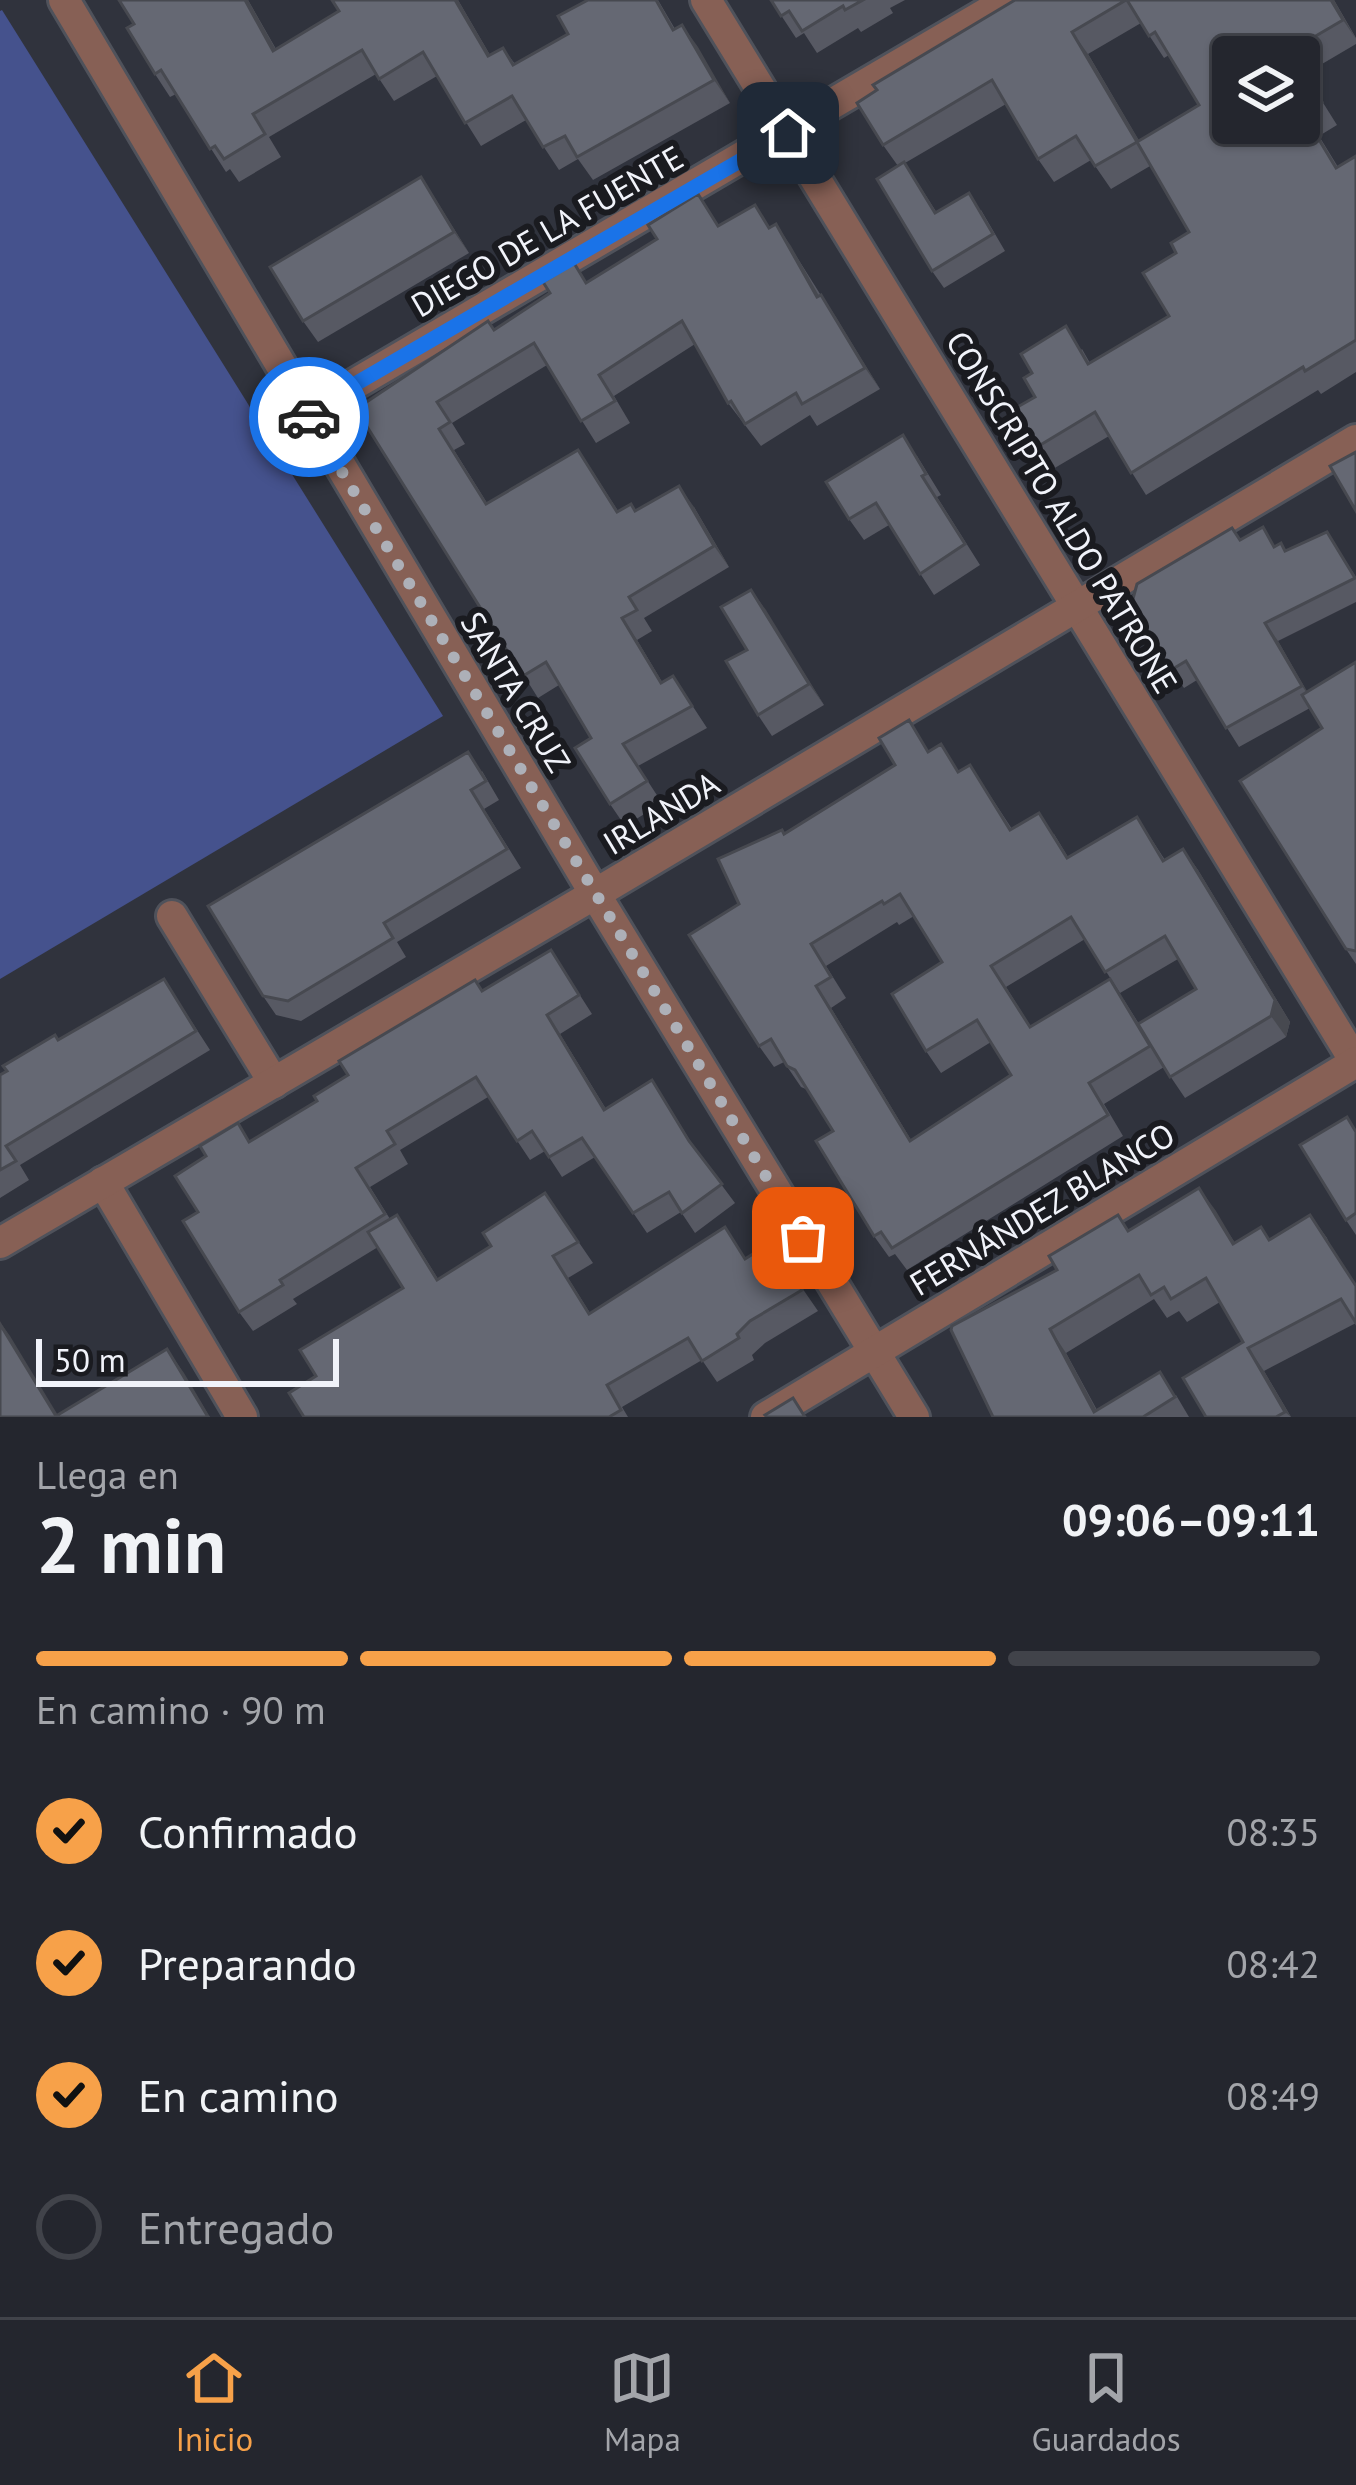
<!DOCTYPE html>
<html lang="es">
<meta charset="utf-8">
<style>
body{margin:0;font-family:"PT Sans",sans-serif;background:#30323a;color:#f1f3f6;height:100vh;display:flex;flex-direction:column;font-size:45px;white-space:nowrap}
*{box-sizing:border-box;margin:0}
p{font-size:39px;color:#a3a5aa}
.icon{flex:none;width:66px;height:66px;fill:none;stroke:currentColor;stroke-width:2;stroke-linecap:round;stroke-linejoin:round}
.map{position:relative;height:1417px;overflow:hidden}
.sheet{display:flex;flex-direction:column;background:#24262e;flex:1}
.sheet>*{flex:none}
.tools{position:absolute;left:1212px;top:36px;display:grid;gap:24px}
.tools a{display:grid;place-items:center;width:108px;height:108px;border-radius:12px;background:#24262e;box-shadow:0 3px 9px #0004,0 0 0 3px #41434a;font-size:60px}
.scale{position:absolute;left:36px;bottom:30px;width:303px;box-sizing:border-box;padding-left:12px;border:6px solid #f1f3fa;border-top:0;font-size:33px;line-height:42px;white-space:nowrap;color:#f1f3fa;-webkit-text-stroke:9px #1a1b20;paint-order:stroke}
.pin{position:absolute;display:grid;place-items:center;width:102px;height:102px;color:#fff;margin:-51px;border-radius:24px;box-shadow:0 6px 18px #0006}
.courier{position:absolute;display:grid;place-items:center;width:120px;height:120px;margin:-60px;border:9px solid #1a73e8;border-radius:50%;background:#fff;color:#222;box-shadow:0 3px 15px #0007}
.summary em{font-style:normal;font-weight:800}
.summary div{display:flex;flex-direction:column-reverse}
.summary{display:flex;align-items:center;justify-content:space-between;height:204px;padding:0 36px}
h1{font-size:78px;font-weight:800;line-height:90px}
.bar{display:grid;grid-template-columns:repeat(4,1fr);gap:18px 12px;align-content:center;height:144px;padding:0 36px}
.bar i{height:15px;border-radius:9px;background:#41434a}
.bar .current{background:#f7a149}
.bar p{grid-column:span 4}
ol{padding:0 36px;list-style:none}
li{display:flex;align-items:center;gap:36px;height:132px}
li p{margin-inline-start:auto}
li .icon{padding:12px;border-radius:50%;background:#f7a149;color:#111;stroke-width:4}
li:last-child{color:#a3a5aa}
li i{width:66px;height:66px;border:6px solid #41434a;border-radius:50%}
.dock{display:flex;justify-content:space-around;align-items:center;height:168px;border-top:3px solid #41434a;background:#24262e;font-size:33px;color:#a3a5aa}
.dock a{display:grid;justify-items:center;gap:6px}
.dock .current{color:#f7a149}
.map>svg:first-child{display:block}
.green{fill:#45528d}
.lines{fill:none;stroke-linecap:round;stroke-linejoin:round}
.minor-casing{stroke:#4f525b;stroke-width:36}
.minor{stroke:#876055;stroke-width:30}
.wall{fill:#575963;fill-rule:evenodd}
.shaded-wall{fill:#474950}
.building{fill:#656873;stroke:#474950;stroke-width:3;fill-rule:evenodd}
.done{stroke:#adb0b8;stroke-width:12;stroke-dasharray:0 21.6}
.route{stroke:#1a73e8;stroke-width:15}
.labels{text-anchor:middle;stroke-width:12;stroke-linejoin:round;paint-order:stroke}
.street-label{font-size:33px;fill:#f1f3fa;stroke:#1a1b20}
</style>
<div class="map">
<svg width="1356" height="1417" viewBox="0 0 1356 1417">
<rect width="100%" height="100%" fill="#30333d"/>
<polygon class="green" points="2,10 443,716 0,979 0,11"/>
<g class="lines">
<g class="minor-casing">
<g id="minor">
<polyline points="64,0 595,894 914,1417"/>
<polyline points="706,0 1356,1063"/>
<polyline points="307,412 1009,0"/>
<polyline points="172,916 274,1083"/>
<polyline points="103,1182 242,1417"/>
<polyline points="0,1243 595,894 1356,440"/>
<polyline points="766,1417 1356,1062"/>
</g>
</g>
<use href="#minor" class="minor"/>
</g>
<g class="wall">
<polygon points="119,0 248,0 276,49 339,11 332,0 458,0 490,55 503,48 515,64 568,34 588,0 658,0 675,29 682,25 730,103 593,180 578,159 559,170 526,120 481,146 437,76 394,101 376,74 269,137 281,157 239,182 230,169 226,172 176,94 170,97 155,74 134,24"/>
<polygon points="771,0 905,0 890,8 893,13 861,32 858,28 817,53 804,33 796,38"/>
<path d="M 1015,0 L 1334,0 L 1356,38 L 1356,44 L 1305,74 L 1337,125 L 1319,136 L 1338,167 L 1356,156 L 1356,372 L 1321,394 L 1318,390 L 1146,495 L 1109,436 L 1053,469 L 1037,447 L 1035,397 L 1082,349 L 1090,363 L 1169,316 L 1176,253 L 1189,232 L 1150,166 L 1111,189 L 1091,160 L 1054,182 L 1038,159 L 1006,104 L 905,163 L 937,213 L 981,210 L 1005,251 L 944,288 L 932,271 L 898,166 L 883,145 ZM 1141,23 L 1164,58 L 1169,55 L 1199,105 L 1139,141 L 1088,54 ZM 1233,57 L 1299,57 L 1299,123 Z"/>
<polygon points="421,177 469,253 318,342 303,321"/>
<polygon points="776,224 880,389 817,426 810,415 761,446 728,403 695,344 614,396 630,423 596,443 547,365 452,423 465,444 454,450 487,503 593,472 618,511 694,507 729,567 644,618 652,631 637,640 662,682 673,676 707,728 638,766 662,803 625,826 610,804 591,738 559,685 538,698 356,409 495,330 587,282 719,226 770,227"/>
<polygon points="917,456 941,495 937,497 980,565 934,595 889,525 864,540 849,519"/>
<polygon points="1232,528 1241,540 1276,546 1286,550 1327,532 1356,577 1356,602 1278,641 1307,692 1356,662 1356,964 1346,949 1322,728 1310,708 1239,747 1197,680 1184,688 1171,670"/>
<polygon points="751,590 824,705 772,736 758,715 747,650"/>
<path d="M 930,751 L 960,772 L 970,765 L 1012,829 L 1054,834 L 1068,857 L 1137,817 L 1165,860 L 1183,849 L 1198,870 L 1290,1022 L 1286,1037 L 1185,1098 L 1164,1067 L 1104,1104 L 1123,1136 L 907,1270 L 895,1254 L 889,1257 L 874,1236 L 833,1131 L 808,1090 L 801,1087 L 784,1062 L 774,1067 L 759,1046 L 739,904 L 784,834 ZM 914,916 L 942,962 L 926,1051 L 941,1073 L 991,1042 L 1011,1075 L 911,1140 L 831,1008 L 846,998 L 826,966 L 897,922 L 899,925 ZM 1085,939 L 1120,993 L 1178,959 L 1196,989 L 1139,1024 L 1124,1000 L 1031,1027 L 1006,987 Z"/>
<polygon points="482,771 499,800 484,809 521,868 397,942 406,957 301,1021 276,1015 263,996"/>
<polygon points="551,950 592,1014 560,1034 606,1109 665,1100 697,1152 735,1203 695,1233 681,1212 647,1233 595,1157 562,1177 545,1151 530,1160 488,1097 400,1150 408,1164 370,1187 390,1219 412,1237 438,1279 491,1246 545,1193 593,1263 568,1278 590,1313 746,1258 762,1262 778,1253 818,1311 765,1343 752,1355 754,1360 717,1382 702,1360 622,1407 628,1417 304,1417 316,1376 403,1288 378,1247 293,1299 297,1304 253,1331 239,1312 198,1212 206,1156 250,1141 317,1101 482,990"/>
<polygon points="164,979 210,1050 20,1165 29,1180 0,1198 0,1075"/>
<polygon points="1347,1117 1356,1130 1356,1235 1346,1220"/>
<polygon points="1199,1188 1235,1243 1270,1240 1310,1215 1327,1238 1356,1323 1264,1371 1291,1417 1206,1417 1243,1342 1220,1302 1187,1322 1179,1311 1167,1318 1154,1299 1066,1353 1097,1410 1176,1395 1189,1417 993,1417 951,1330 1129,1231"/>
</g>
<g class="shaded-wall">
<polygon points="245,0 248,0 289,73 273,51"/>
<polygon points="455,0 458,0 504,79 488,56"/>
<polygon points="1331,0 1334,0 1356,39 1343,20"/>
<polygon points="682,25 698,47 730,103 714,80"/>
<polygon points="1072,32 1088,54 1153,164 1137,142"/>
<polygon points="421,177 435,198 469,253 454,232"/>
<polygon points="776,224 791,246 832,319 817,297"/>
<polygon points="821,295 836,317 880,389 865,368"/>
<polygon points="679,486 694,507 729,567 714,546"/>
<polygon points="751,590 766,610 824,705 809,684"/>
<polygon points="622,618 637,640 676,705 661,683"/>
<polygon points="1265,623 1278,641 1315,705 1302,686"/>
<polygon points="1183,849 1198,870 1290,1022 1286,1037 1271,1016"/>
<polygon points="816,986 831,1008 925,1163 910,1141"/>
<polygon points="547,1015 560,1034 618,1129 604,1110"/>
<polygon points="1199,1188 1216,1211 1249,1267 1233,1244"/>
<polygon points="0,1322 10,1336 59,1417 56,1416"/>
<polygon points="1050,1329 1066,1353 1100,1417 1097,1417"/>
<polygon points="1248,1348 1264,1371 1291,1417 1285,1412"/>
<polygon points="167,1349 184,1373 210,1417 208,1417"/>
</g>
<g class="building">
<polygon points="119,0 245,0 273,51 339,11 332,0 455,0 488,56 503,48 513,65 568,34 558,16 588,0 656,0 673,30 682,25 714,80 577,157 565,136 543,147 512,96 465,123 423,52 379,79 362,50 253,114 265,134 224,159 215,146 210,149 161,70 155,74 127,28 134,24"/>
<polygon points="771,0 863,0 845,10 843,6 802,31 789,11 781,16"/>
<polygon points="1015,0 1126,0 1072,32 1137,142 1095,166 1076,136 1038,159 992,80 883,145 857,103 877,90 873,85"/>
<polygon points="1127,0 1331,0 1343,20 1290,51 1293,57 1233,57 1233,123 1299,123 1299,66 1322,102 1303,113 1336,168 1356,156 1356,340 1305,371 1303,367 1131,473 1095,412 1037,447 1014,409 1035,397 1024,378 1032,373 1021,354 1066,326 1088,364 1169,316 1143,273 1176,253 1171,243 1189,232 1137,142 1199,105 1155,32 1149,36"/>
<polygon points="904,162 935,213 969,193 993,234 932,271 877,179"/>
<polygon points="421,177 454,232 303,321 270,267"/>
<polygon points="698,194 718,226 755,205 769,228 776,224 817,297 821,295 865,368 802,404 796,393 745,424 731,401 728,403 682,321 599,375 615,401 581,421 534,343 437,402 450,422 439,429 486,504 578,450 617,512 631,504 635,511 679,486 714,546 629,597 637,610 622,618 661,683 673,676 692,706 623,744 647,781 610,804 575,748 591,738 546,662 523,676 356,409 488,321 494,330 550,293 543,282 574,263 586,283 657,239 648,225"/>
<polygon points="903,435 926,474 922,476 965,544 920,574 876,503 849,519 826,482"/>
<polygon points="1356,452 1356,511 1330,466"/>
<polygon points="1263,527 1274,547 1281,543 1285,551 1327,532 1355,578 1265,623 1302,686 1226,728 1186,661 1171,670 1131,606 1137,584 1232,528 1240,540"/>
<polygon points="751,590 809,684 758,715 726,661 747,650 721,607"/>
<polygon points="1356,662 1356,951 1346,949 1240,781 1322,728 1302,695"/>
<path d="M 909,720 L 928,752 L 941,744 L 958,772 L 970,765 L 1010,830 L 1039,813 L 1067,858 L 1137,817 L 1163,861 L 1183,849 L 1275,1000 L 1271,1016 L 1170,1077 L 1138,1024 L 1196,989 L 1165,936 L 1105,972 L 1071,917 L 991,966 L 1030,1027 L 1110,979 L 1150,1046 L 1089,1083 L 1108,1115 L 892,1248 L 881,1232 L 874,1236 L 816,1141 L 833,1131 L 795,1070 L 787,1066 L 771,1039 L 759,1046 L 689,935 L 739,904 L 718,859 L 782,830 L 784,834 L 895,765 L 879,738 ZM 900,894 L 942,962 L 892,994 L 926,1051 L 977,1020 L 1011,1075 L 910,1141 L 816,986 L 831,977 L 811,944 L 882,901 L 884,904 Z"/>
<polygon points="468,752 486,781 471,790 507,849 384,923 393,938 288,1001 263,996 208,906"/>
<polygon points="551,950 579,995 547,1015 604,1110 652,1080 689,1141 722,1184 682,1213 669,1192 633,1213 582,1138 549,1157 532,1131 517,1141 476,1077 387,1131 395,1144 356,1168 385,1214 280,1280 283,1285 239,1312 183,1221 198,1212 175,1176 206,1156 200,1146 238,1123 249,1142 317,1101 314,1096 348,1075 339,1061 475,980 482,991"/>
<polygon points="164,979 196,1031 6,1146 16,1161 0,1170 0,1075 7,1071 3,1066 55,1035 58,1040"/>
<polygon points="1347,1117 1356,1132 1356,1213 1346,1220 1300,1145"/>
<polygon points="1199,1188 1233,1244 1261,1227 1269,1240 1310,1215 1356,1286 1356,1323 1341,1299 1248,1348 1285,1412 1276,1417 1206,1417 1183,1378 1243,1342 1206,1278 1171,1299 1164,1287 1151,1295 1139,1275 1050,1329 1094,1412 1160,1372 1175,1397 1143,1417 993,1417 951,1330 952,1326 1057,1270 1049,1256 1118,1215 1128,1231"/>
<polygon points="545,1193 578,1242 553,1256 589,1314 725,1227 745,1259 756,1252 762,1263 778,1253 802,1290 750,1321 737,1334 739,1338 702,1361 688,1338 607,1385 621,1410 609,1417 304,1417 289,1393 316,1376 300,1350 403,1288 368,1232 397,1215 437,1280 491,1246 483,1233"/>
<polygon points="0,1324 56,1416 167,1349 208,1417 0,1417"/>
<polygon points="793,1398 805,1417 767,1417 765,1415"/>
</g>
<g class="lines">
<polyline class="done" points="309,417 803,1238"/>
<polyline class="route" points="309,417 307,412 788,133"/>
</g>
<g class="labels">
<g class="street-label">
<text transform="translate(547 231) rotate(-30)" y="12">DIEGO DE LA FUENTE</text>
<text transform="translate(1062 512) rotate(59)" y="12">CONSCRIPTO ALDO PATRONE</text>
<text transform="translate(516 692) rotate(59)" y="12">SANTA CRUZ</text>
<text transform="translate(661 813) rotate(-31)" y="12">IRLANDA</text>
<text transform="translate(1042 1209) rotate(-31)" y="12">FERNÁNDEZ BLANCO</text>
</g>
</g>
</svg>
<div class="tools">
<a><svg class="icon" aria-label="layers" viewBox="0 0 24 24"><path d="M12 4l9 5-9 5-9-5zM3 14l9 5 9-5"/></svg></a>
</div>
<div class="scale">50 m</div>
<div class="pin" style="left:803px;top:1238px;background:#ea580c"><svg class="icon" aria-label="bag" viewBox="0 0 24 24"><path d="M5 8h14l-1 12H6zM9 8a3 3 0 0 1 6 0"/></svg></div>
<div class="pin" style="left:788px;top:133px;background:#1f2937"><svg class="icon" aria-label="home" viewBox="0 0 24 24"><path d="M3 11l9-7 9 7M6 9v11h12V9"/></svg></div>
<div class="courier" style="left:309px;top:417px"><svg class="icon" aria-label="car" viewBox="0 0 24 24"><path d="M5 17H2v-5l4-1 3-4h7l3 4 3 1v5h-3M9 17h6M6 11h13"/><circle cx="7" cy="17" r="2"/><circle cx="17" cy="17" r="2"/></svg></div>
</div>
<section class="sheet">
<div class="summary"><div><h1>2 min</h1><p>Llega en</p></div><em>09:06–09:11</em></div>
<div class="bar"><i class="current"></i><i class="current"></i><i class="current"></i><i></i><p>En camino · 90 m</p></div>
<ol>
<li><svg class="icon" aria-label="check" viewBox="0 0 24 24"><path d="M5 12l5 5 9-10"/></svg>Confirmado<p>08:35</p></li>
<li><svg class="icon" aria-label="check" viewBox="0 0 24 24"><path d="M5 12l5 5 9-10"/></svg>Preparando<p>08:42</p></li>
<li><svg class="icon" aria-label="check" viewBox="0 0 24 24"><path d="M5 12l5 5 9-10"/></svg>En camino<p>08:49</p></li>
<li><i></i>Entregado</li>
</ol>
</section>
<nav class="dock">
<a class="current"><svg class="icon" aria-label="home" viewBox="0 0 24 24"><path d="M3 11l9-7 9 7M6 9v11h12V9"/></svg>Inicio</a>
<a><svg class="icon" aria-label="map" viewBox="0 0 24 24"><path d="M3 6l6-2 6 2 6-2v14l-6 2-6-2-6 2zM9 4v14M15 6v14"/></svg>Mapa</a>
<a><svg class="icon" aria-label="saved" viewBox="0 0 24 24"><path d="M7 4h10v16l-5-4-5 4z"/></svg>Guardados</a>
</nav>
